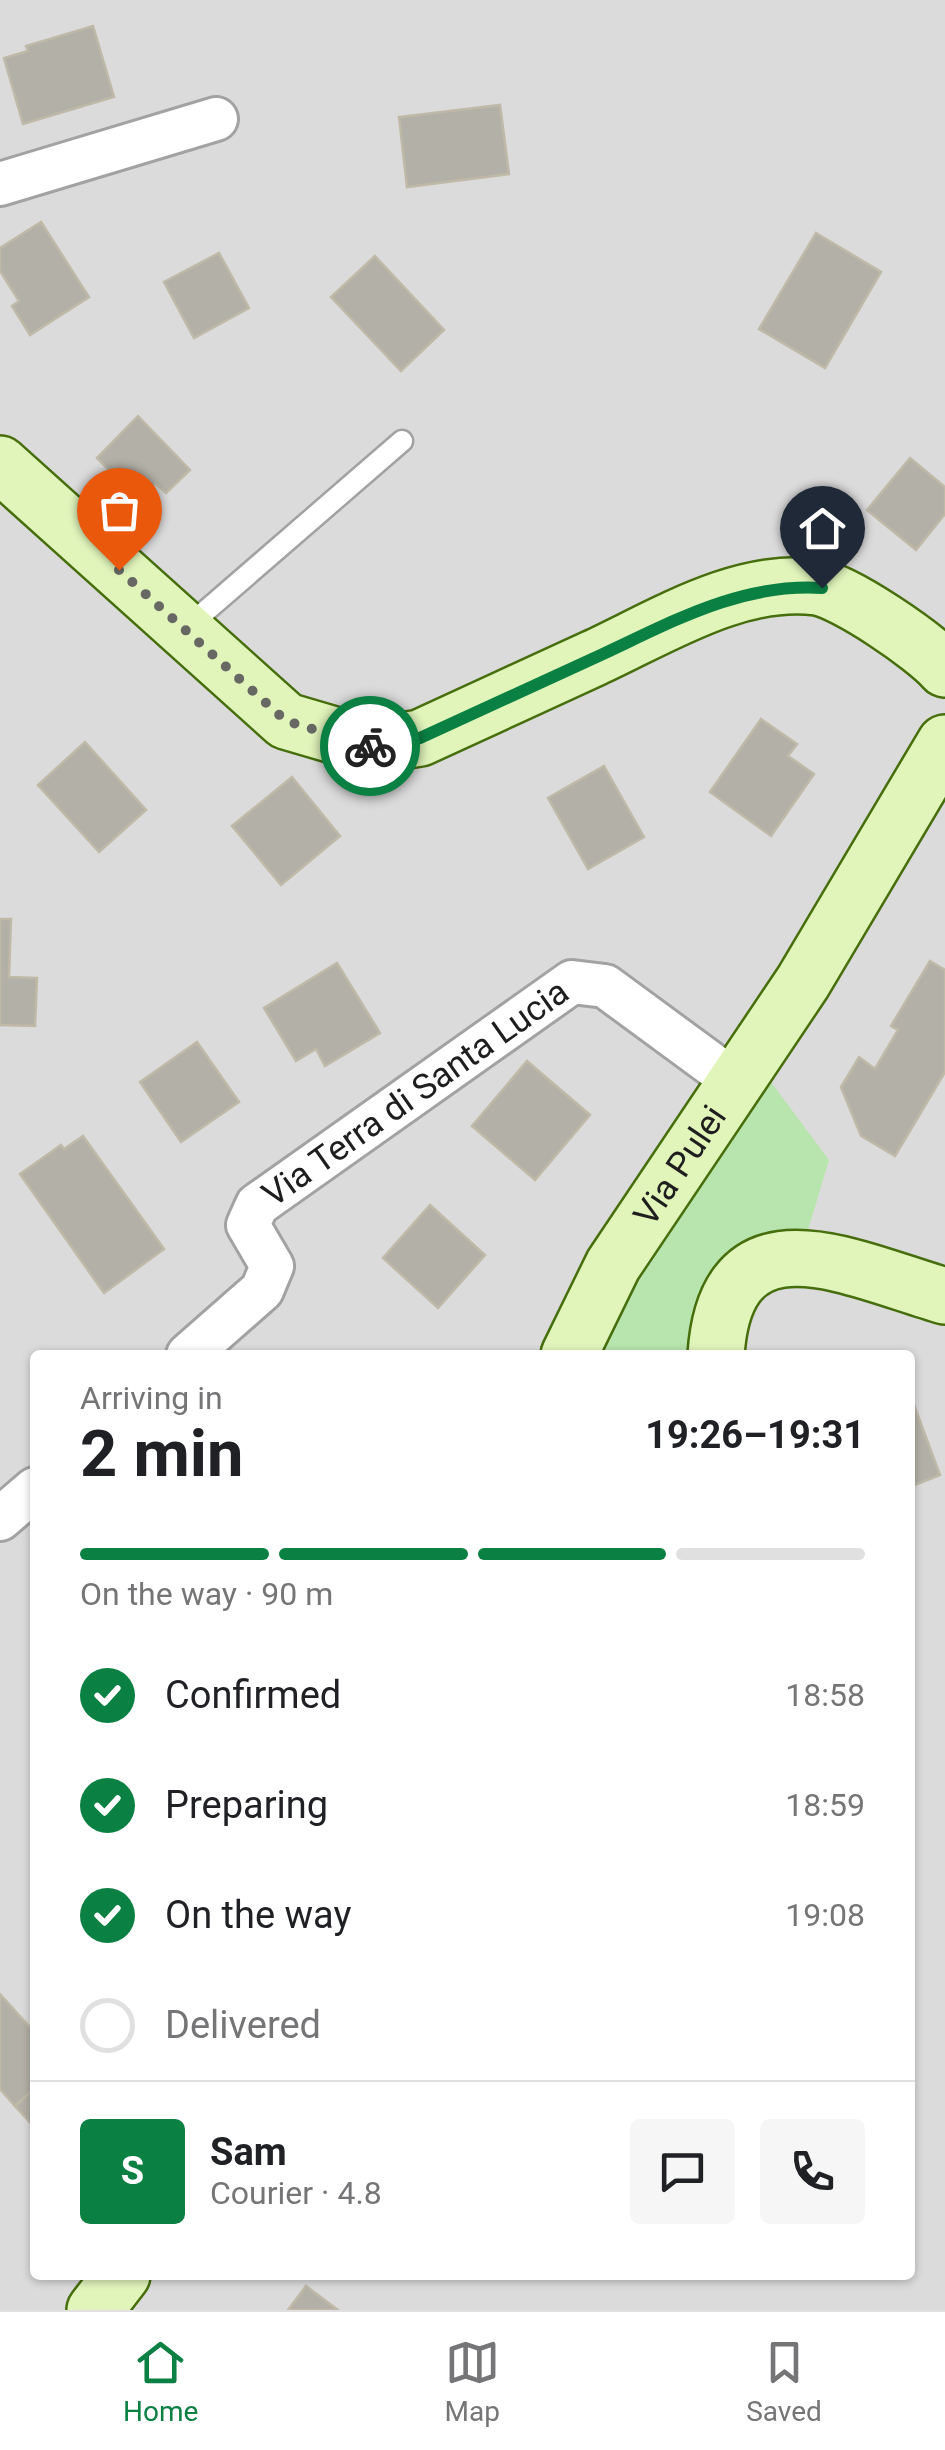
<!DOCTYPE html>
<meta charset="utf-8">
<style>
body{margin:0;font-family:Roboto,sans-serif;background:#f6f6f6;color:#202124;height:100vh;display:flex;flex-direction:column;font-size:38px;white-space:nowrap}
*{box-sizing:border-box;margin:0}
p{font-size:32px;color:#757577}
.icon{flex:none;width:55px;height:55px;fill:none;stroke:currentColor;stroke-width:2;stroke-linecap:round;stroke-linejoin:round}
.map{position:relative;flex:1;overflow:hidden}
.drawer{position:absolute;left:30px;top:1350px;width:885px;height:930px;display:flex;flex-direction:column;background:#fff;border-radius:10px;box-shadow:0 2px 8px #0004}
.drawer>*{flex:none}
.pin{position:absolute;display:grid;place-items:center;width:85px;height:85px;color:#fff;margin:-102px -42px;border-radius:50% 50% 50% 0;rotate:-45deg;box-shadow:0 0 10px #0007}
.pin .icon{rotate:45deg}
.courier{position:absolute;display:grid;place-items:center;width:100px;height:100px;margin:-50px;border:8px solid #0b8043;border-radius:50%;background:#fff;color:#222;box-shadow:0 2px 12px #0007}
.summary em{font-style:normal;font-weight:700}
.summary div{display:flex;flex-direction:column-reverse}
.summary{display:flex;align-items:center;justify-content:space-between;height:170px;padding:0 50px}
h1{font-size:65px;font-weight:700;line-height:75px}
.bar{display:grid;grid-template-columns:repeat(4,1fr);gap:15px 10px;align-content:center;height:120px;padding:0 50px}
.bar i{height:12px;border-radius:8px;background:#e0e0e0}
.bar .active{background:#0b8043}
.bar p{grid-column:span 4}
.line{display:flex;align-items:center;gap:25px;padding:0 50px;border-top:2px solid #e0e0e0}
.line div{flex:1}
.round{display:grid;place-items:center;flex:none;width:105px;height:105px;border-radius:10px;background:#f6f6f6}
ol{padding:0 50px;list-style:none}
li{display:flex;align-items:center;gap:30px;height:110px}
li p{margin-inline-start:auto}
li .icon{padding:10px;border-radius:50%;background:#0b8043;color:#fff;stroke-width:4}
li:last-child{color:#757577}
li i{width:55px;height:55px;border:5px solid #e0e0e0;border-radius:50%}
.tab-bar{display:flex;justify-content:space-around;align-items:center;height:140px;border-top:2px solid #e0e0e0;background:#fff;font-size:28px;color:#757577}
.tab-bar a{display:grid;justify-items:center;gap:5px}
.tab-bar .active{color:#0b8043}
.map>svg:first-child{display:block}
.residential{fill:#dcdbdb;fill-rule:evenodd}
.grass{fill:#b8e5ad}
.building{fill:#b3b0a7;stroke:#bfb9a8;stroke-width:2.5}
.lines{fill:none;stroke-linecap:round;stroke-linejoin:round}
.lane-casing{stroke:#a2a2a2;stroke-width:25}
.street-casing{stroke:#a2a2a2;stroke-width:48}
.secondary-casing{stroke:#466e0c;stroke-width:60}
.lane{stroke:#fff;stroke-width:20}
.street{stroke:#fff;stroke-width:42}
.secondary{stroke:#e1f5bb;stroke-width:55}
.done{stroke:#676763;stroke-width:10;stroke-dasharray:0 18}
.route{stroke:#0b8043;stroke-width:12}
.labels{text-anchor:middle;stroke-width:8;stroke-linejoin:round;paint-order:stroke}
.street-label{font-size:35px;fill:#1e1e1e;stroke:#fff}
</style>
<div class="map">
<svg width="945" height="2310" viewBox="0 0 945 2310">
<rect width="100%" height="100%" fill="#eeeee4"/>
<path class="residential" d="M 0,0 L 945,0 L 945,2310 L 0,2310 ZM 35,1355 L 910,1355 L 910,2275 L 35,2275 Z"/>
<path class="grass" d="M 771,1082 L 829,1160 L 806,1237 C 715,1266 706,1253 694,1355 L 598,1355 L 625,1297 Z"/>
<g class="building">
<polygon points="93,26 114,97 23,124 4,58 28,51 26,46"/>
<polygon points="500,105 509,174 407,187 399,117"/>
<polygon points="41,222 89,297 30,335 12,306 19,301 0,271 0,248"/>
<polygon points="816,233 881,272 825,368 759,329"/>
<polygon points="219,253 249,308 194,338 164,282"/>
<polygon points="375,256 444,330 401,371 331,297"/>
<polygon points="138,416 190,470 166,493 155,483 138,500 97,458"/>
<polygon points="910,458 945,487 945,514 916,550 867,510"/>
<polygon points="761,719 797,744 788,756 814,774 771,836 710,792"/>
<polygon points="85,742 146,810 99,852 38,785"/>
<polygon points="604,766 644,837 588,869 548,798"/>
<polygon points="292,777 340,836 281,885 232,826"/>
<polygon points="0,919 11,919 9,977 37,978 35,1026 0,1025"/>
<polygon points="930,961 945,970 945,1072 895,1156 861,1136 841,1087 859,1057 875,1069 898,1030 891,1026"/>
<polygon points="337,963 380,1033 325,1066 316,1049 296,1061 264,1008"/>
<polygon points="197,1042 239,1102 181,1142 140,1082"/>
<polygon points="527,1061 590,1115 535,1180 472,1126"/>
<polygon points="83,1136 164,1249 104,1293 20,1174 61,1145 64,1149"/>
<polygon points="430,1205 485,1255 438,1308 383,1258"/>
<polygon points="910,1394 940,1475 910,1487"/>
<polygon points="0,1994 35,2033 35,2088 15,2106 0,2089"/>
<polygon points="35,2088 35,2128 15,2106"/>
<polygon points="306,2286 338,2310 288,2310"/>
</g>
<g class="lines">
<g class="lane-casing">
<polyline id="lane" points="186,628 402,441"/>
</g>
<g class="street-casing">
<g id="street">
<polyline points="0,184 216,119"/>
<path id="s1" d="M 188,1355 L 262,1290 L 272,1266 L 248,1225 L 257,1205 L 572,982 L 605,986 L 737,1083"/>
<polyline points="0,1519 35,1489"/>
</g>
</g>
<g class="secondary-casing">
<g id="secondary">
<path d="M 0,464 L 286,721 L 371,746 L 420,738 C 478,711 536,685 594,658 C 661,627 739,577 817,587 C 846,592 925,646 945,669"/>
<path id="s2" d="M 569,1355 L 613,1265 L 803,982 L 945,743"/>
<path d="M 716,1355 C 726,1204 849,1268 945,1296"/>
<polyline points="95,2310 122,2275"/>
</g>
</g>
<use href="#lane" class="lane"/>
<use href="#street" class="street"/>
<use href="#secondary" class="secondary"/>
</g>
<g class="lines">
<polyline class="done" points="119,570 286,721 370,746"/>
<path class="route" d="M 370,746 L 420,738 C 481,710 542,682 603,654 C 674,621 741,583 822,588"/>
</g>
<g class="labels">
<g class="street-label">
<text dy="12" stroke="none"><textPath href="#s1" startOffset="388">Via Terra di Santa Lucia</textPath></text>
<text dy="12" stroke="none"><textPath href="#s2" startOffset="220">Via Pulei</textPath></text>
</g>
</g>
</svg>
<div class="pin" style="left:119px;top:570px;background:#ea580c"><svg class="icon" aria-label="bag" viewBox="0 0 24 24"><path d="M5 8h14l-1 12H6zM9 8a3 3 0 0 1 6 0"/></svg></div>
<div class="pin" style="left:822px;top:588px;background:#1f2937"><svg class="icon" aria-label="home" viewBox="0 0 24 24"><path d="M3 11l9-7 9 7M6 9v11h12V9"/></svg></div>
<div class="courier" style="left:370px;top:746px"><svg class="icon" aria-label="bike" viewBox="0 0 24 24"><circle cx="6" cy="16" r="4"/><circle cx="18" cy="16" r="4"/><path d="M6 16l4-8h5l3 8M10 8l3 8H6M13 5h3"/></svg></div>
<section class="drawer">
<div class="summary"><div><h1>2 min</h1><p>Arriving in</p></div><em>19:26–19:31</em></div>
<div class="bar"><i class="active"></i><i class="active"></i><i class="active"></i><i></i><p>On the way · 90 m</p></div>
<ol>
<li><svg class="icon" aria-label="check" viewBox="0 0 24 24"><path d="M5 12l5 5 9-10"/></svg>Confirmed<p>18:58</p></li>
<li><svg class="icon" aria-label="check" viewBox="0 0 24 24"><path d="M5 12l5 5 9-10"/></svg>Preparing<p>18:59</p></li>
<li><svg class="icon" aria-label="check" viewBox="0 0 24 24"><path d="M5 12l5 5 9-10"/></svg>On the way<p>19:08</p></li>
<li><i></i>Delivered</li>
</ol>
<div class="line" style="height:180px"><b class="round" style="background:#0b8043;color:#fff">S</b><div><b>Sam</b><p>Courier · 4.8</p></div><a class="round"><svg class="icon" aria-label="chat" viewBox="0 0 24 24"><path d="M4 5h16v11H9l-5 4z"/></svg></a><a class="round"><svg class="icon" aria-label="phone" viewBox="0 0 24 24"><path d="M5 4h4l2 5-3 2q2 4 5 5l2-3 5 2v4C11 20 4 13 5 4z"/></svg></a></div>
</section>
</div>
<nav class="tab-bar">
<a class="active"><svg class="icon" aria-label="home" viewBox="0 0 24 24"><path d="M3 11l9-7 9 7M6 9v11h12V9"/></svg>Home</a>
<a><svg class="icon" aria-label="map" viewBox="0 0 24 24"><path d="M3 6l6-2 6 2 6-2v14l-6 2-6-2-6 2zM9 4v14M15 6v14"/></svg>Map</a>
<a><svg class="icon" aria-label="saved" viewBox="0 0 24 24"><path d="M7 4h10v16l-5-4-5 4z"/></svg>Saved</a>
</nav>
